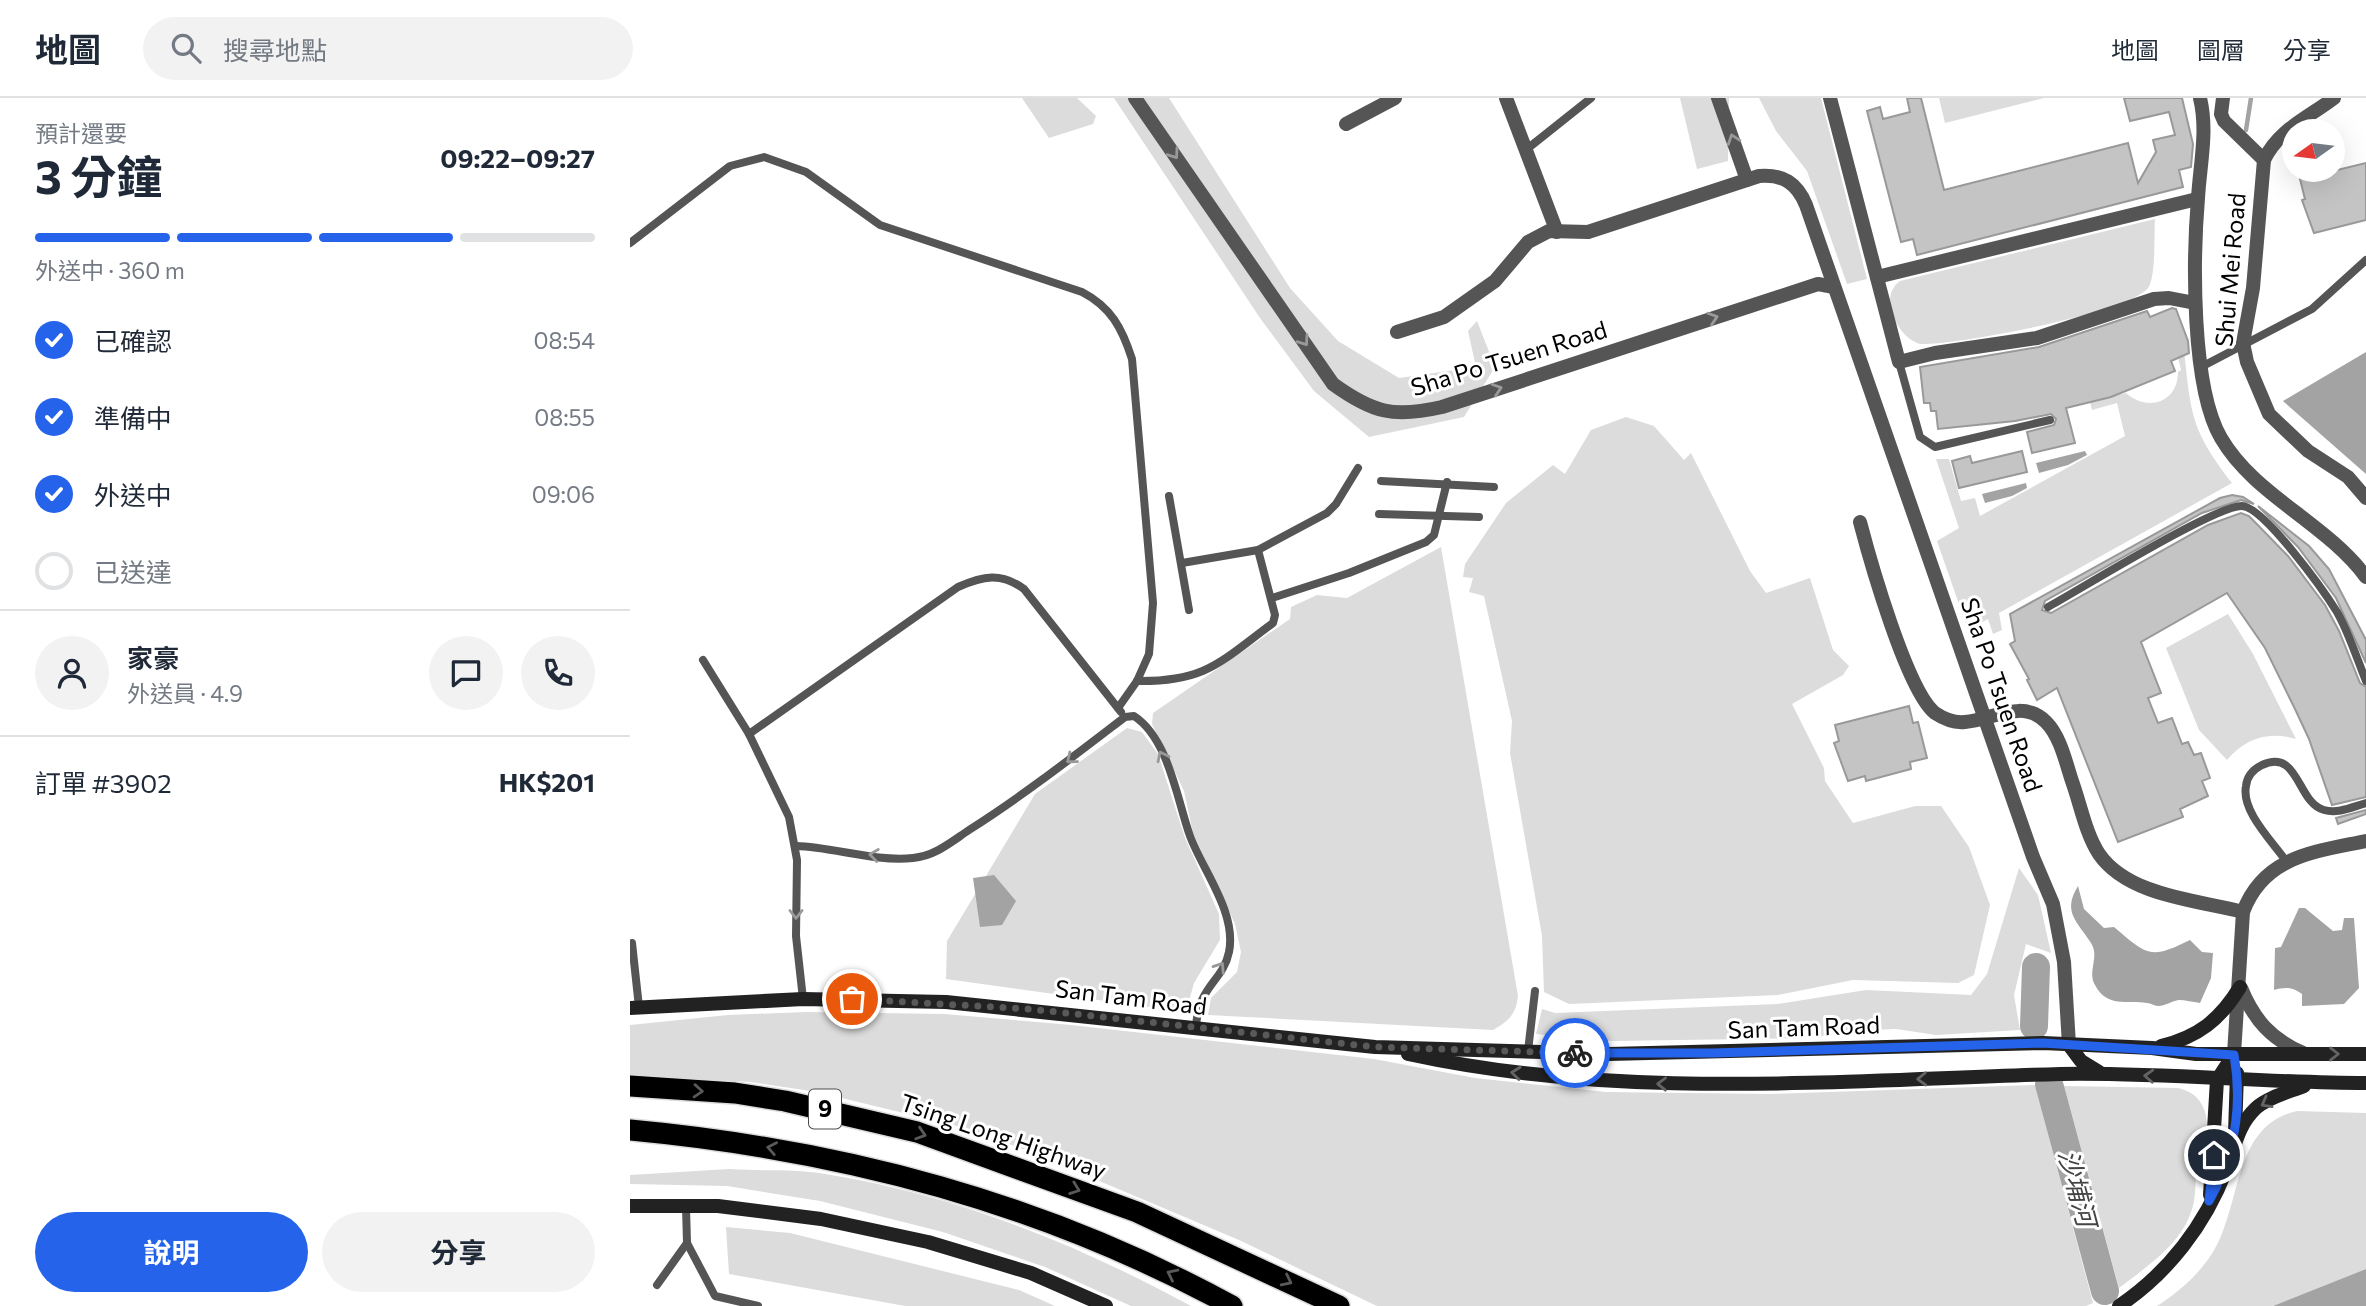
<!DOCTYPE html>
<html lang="zh-TW">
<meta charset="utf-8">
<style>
body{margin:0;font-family:Commissioner,"Noto Sans TC",sans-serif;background:#f2f2f3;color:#1f2937;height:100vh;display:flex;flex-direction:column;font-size:26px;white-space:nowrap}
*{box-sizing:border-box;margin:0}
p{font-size:23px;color:#747a83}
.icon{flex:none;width:38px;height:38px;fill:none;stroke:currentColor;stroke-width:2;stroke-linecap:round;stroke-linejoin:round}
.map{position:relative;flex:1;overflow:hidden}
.sheet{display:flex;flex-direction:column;background:#fff;width:630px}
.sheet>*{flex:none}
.needle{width:46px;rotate:256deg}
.buttons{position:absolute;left:1652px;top:21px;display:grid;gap:14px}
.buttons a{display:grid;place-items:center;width:63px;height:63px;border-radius:50%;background:#fff;box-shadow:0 7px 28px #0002;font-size:35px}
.pin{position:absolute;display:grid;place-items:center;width:60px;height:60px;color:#fff;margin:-30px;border:4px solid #fff;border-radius:50%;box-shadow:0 2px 7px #0007}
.courier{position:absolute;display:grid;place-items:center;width:70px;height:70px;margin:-35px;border:5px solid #2563eb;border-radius:50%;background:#fff;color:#222;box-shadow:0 2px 9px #0007}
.head em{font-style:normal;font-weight:700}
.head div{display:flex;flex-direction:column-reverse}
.head{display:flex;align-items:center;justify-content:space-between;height:119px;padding:0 35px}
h1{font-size:46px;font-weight:700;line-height:52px}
.bar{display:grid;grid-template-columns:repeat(4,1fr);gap:10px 7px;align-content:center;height:84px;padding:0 35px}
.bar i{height:9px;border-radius:5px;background:#e0e1e3}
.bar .selected{background:#2563eb}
.bar p{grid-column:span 4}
.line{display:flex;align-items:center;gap:18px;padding:0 35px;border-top:2px solid #e0e1e3}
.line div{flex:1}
.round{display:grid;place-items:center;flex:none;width:74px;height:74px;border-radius:37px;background:#f2f2f3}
ol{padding:0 35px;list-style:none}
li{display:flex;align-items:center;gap:21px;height:77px}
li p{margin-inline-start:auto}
li .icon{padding:7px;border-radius:50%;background:#2563eb;color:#fff;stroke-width:4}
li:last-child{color:#747a83}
li i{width:38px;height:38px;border:4px solid #e0e1e3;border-radius:50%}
.primary-button{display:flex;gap:14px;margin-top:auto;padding:14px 35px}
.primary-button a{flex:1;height:80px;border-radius:42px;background:#2563eb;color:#fff;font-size:28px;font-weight:700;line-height:80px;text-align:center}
.primary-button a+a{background:#f2f2f3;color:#1f2937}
header{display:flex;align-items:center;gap:42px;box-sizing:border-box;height:98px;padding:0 35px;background:#fff;border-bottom:2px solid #e0e1e3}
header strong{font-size:33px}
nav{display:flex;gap:38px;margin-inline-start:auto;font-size:24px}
.search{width:490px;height:63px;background:#f2f2f3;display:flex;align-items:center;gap:18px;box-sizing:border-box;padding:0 24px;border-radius:38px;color:#747a83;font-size:26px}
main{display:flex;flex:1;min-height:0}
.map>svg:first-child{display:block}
.green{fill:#dcdcdc}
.water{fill:#a3a3a3}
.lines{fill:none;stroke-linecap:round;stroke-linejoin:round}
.stream{stroke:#a3a3a3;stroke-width:4.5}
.river{stroke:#a3a3a3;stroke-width:28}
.building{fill:#c4c4c4;stroke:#999;stroke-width:2}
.highway-casing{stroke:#dbdbdb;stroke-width:24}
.lane{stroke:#555;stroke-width:8}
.street{stroke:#555;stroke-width:14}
.secondary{stroke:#222;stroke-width:14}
.highway{stroke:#000;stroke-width:21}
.oneway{stroke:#999}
.oneway2{stroke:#646464}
.oneway3{stroke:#595959}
.done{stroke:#595959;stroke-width:7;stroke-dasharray:0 12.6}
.route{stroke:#2563eb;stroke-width:9}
.labels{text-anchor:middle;stroke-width:6;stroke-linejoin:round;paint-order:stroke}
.shield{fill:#fff;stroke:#4c4c4c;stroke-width:2}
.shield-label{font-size:23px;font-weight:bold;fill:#000}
.street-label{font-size:24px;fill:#000;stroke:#fff}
.water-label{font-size:26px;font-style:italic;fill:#444;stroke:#fff}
</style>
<header>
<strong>地圖</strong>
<div class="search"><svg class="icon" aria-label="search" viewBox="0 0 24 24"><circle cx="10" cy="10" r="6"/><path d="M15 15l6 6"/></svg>搜尋地點</div>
<nav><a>地圖</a><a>圖層</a><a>分享</a></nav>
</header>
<main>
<section class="sheet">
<div class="head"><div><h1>3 分鐘</h1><p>預計還要</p></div><em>09:22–09:27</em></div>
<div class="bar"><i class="selected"></i><i class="selected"></i><i class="selected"></i><i></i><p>外送中 · 360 m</p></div>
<ol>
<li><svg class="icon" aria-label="check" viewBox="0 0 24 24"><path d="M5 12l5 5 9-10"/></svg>已確認<p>08:54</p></li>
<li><svg class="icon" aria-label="check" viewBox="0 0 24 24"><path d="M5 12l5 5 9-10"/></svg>準備中<p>08:55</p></li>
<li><svg class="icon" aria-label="check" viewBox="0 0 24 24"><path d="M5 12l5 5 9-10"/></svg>外送中<p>09:06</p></li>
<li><i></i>已送達</li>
</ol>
<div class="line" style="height:126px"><a class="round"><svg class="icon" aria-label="person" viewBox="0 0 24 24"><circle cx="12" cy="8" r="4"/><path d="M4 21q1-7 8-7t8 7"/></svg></a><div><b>家豪</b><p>外送員 · 4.9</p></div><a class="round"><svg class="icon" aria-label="chat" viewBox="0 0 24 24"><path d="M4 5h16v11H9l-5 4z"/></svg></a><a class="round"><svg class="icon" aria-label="phone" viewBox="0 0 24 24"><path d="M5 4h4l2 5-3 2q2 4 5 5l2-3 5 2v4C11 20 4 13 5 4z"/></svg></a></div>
<div class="line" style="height:91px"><div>訂單 #3902</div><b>HK$201</b></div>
<div class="primary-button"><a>說明</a><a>分享</a></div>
</section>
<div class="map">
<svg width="1736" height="1208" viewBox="0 0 1736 1208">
<rect width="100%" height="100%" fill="#fff"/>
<g class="green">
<polygon points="392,0 447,0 466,18 463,26 419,40"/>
<polygon points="484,0 539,0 660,190 708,243 769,280 846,269 838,233 847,223 865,269 834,319 739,339 684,293 630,220"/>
<polygon points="1050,0 1099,0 1098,63 1067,71"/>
<polygon points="1129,0 1191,0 1237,181 1217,186 1177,73 1146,33"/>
<polygon points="1309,0 1414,0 1315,25"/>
<path d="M 1525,121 C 1524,136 1526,180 1518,190 C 1499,215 1326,247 1290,246 C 1268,240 1247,199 1270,183 Z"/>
<path d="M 1554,252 C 1561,317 1561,332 1602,385 L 1369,515 L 1372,532 L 1363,536 L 1358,521 L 1338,532 L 1307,443 L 1329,430 L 1306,361 L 1319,361 L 1331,403 L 1345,400 L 1350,418 L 1495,338 L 1487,305 L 1462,312 L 1460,304 L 1496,295 C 1517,314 1548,305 1548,274 L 1551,272 L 1547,255 Z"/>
<polygon points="996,319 1024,328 1054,362 1061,355 1120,473 1136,495 1180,480 1203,552 1219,568 1213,577 1162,606 1194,670 1195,683 1223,725 1285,708 1311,708 1339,749 1360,807 1344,877 1328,885 1223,882 1148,897 939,906 914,894 912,838 880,655 882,623 854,498 839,494 843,480 833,479 835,466 876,405 923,367 935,376 961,332"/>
<path d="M 811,449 L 888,898 C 886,916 879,923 863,932 L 578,917 L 581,900 L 607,874 L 611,854 L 605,826 L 563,735 L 554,693 L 522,626 L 523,615 L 660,521 L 661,509 L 687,497 L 717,500 Z"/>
<path d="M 1598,516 L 1623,556 L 1666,641 C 1638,633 1616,640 1597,662 L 1569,632 L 1536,550 Z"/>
<polygon points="497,630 512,634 528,656 555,740 589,816 590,842 564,885 556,914 316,881 317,843 405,696"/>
<polygon points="1389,770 1408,797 1421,855 1396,846 1384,897 1390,932 1306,937 1266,931 1214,933 1184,940 982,943 906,936 912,911 925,915 1148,906 1236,892 1341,897 1357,876"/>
<polygon points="176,914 315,916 441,927 744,961 845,980 976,994 1139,996 1405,987 1463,1205 1456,1208 747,1208 609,1142 396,1052 327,1028 187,994 120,984 0,977 0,927 98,917"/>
<path d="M 1434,988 L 1548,990 C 1585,999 1577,1034 1576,1064 L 1566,1062 C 1565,1077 1567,1096 1562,1111 C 1552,1146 1516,1169 1489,1190 Z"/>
<path d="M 1667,1013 L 1736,1015 L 1736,1171 L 1643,1208 L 1527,1208 C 1555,1190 1581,1166 1593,1133 C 1611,1088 1610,1026 1667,1013 Z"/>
<path d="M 99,1071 C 130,1073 164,1071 195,1076 C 326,1097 445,1145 561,1208 L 501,1208 L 415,1169 L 313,1134 L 190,1103 L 97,1088 L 0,1086 L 0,1077 Z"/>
<polygon points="96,1129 160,1135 389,1192 425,1208 275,1208 99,1176"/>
</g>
<g class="water">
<polygon points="1736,254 1736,376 1653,303"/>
<polygon points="1455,353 1457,357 1438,367 1409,375 1406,365"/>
<polygon points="1396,385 1397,390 1382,398 1355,405 1352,396"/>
<polygon points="364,777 386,803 372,827 350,829 343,780"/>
<path d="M 1448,788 L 1454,811 L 1474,830 L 1484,829 C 1517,857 1520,862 1560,842 L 1572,854 L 1583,855 L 1581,880 L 1570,905 C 1563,904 1555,902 1549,902 C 1542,903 1535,908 1528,908 C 1524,908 1521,905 1517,905 C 1497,902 1477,910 1465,887 C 1457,873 1470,859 1461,845 C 1447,823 1432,814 1448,788 Z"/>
<path d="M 1669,810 L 1675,810 L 1703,833 L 1712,832 L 1714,820 L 1724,820 L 1729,890 L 1714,906 L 1672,908 L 1672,896 C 1662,889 1656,889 1644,892 L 1645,850 L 1651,849 Z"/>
<polygon points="1736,1171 1736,1208 1643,1208"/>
</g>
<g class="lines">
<polyline class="stream" points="1616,32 1621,0"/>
<g class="river">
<polyline points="1404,928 1406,869"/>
<polyline points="1419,986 1475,1193"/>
</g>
</g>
<g class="building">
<polygon points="1277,0 1291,0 1314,92 1498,45 1508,85 1526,54 1523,42 1545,37 1539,14 1500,23 1494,0 1552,0 1563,46 1561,69 1549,72 1553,89 1287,157 1283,141 1271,144 1237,13 1250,9 1253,21 1280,14"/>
<polygon points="1736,65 1736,122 1684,135 1672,102 1675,101 1670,81"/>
<polygon points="1542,210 1546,211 1558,243 1559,255 1541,263 1545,273 1481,299 1436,310 1445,345 1402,355 1397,334 1424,327 1426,321 1421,316 1385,323 1308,331 1306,313 1301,313 1300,305 1294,305 1290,269 1409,249 1517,213 1520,219"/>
<polygon points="1392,353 1397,374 1329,390 1322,363 1340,358 1342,365"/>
<polygon points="1602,397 1613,399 1624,406 1611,402 1572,415 1415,503 1412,512 1421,515 1578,427 1611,415 1619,418 1658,458 1695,507 1709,533 1730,585 1736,589 1736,699 1702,707 1679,641 1665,611 1635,550 1597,495 1511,544 1531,595 1518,600 1528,625 1542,620 1552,646 1558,644 1564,657 1571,655 1580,680 1572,683 1578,698 1550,711 1553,719 1488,744 1427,590 1407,602 1397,582 1399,581 1380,546 1385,543 1380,516 1590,400"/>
<polygon points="1628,408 1679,448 1699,471 1736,542 1736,565 1706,500 1668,449"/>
<polygon points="1279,608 1283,625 1288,624 1297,660 1280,664 1281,671 1236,683 1235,678 1218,683 1204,645 1209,643 1205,627"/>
<polygon points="1736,712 1736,716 1708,726 1706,720"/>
</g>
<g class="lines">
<g class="highway-casing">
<g id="highway">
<polyline points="0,988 105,995 155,1003 287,1034 507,1114 709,1208"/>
<path d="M 0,1032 C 214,1052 413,1105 602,1208"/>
</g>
</g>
<g class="lane">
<polyline points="897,51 961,0"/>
<path d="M 0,145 L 100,68 L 134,59 L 176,74 L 250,127 L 452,194 C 481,209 492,230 502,261 L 523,505 L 519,556 L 507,583 L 488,610"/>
<polyline points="1269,264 1290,339 1305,349 1420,322"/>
<polyline points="1573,268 1682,211 1736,162"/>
<polyline points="751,383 864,389"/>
<polyline points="539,398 559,512"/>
<polyline points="749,416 849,419"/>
<polyline points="552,465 628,452 697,415 706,406 728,370"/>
<polyline points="642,500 719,475 796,444 804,437 817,384"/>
<path d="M 1418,509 C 1449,492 1586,407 1612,408 C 1634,409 1694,493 1707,514 C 1719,535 1727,561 1736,583"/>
<polyline points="73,562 119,636 159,719 167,762 166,838 173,901"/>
<path d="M 507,583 C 576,584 590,564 643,525 L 645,517 L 628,452"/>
<path d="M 119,636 L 328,489 C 353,478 371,474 394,491 L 491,614"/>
<path d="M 166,748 C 204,749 244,764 283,760 C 305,758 321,744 339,732 C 394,697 444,658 495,619 L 504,618 C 539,641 547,702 560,738 C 573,773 607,815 599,854 C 593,884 567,888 566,931"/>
<path d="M 1656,763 C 1642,743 1611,713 1616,688 C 1617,678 1624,671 1632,667 C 1669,650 1667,705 1694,712 C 1708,716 1722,709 1736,705"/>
<polyline points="2,845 9,909"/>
<polyline points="898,953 905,893"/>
<polyline points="56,1109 57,1145 85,1198 128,1208"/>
<polyline points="27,1187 57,1145"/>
</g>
<g class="street">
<path d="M 505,0 L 703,286 C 743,315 764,320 812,309 L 1188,186 L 1204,189"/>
<polyline points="876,0 927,134"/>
<polyline points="1088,0 1117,82"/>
<polyline points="1200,0 1269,264 1305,255 1407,240 1524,201 1539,200 1565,205"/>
<path d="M 1570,0 C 1578,33 1570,66 1568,100 C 1563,160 1561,289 1591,340 C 1624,397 1696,425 1736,479"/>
<polyline points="1593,0 1591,16 1594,23 1634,62"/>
<path d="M 1704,0 C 1678,20 1649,31 1634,62 L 1623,190 L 1613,245 L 1617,264 L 1639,316 L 1678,353 L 1718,379 L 1736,400"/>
<polyline points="716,26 765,0"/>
<polyline points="1247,179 1567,101"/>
<path d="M 767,234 L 814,219 L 865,183 L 898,144 L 919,133 L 958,134 L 1129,78 C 1153,76 1167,85 1176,107 L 1403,759 L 1423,806 L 1434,864 L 1439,947"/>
<path d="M 1230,424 C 1240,462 1277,593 1305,615 C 1314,621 1325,625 1335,624 C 1362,622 1392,600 1416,624 C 1431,639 1436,666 1443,686 C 1451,709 1456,736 1469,756 C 1498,798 1567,802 1613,814"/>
<path d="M 1611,890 C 1624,922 1641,941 1673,955"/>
<path d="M 1604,956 L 1613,814 C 1634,758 1684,754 1736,743"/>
</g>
<g class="secondary">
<polyline points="0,910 173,901 316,904 745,949 979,956 1413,945 1522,950 1566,956 1736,956"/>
<polyline points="1439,947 1451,963 1469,974"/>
<path d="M 1531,948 C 1568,939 1590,922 1610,889"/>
<path d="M 778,956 C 993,1003 1212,982 1430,976 C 1532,974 1634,985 1736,985"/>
<polyline points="1605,1035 1607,975"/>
<polyline points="1580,1097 1587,982 1604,956"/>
<polyline points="0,1108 88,1108 191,1121 298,1144 401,1175 476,1208"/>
<path d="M 1489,1208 C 1538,1175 1575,1127 1596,1072 C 1605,1049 1607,1028 1626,1010 C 1638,999 1659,994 1674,988"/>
</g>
<use href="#highway" class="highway"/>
</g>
<defs><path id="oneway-chevron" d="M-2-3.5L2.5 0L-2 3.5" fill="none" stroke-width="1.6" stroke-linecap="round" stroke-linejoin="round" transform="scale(1.75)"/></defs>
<g class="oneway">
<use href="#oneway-chevron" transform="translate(1103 41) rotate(-109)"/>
<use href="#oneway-chevron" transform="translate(544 56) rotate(55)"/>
<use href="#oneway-chevron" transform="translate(1083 220) rotate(-18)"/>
<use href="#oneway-chevron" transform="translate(674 243) rotate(55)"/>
<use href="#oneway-chevron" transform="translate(867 291) rotate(-18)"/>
<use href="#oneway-chevron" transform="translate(532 658) rotate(-116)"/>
<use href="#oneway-chevron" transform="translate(441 661) rotate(141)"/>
<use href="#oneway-chevron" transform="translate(244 757) rotate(-172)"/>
<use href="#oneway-chevron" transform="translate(166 816) rotate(90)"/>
<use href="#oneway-chevron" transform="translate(590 869) rotate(-57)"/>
</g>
<g class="oneway2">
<use href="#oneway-chevron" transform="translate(1704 956)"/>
<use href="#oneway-chevron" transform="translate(886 975) rotate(-174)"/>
<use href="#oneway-chevron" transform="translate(1519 978) rotate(-177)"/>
<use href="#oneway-chevron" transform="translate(1292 981) rotate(178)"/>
<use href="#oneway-chevron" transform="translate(1032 986) rotate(-179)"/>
<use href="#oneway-chevron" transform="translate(1636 1005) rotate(151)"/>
</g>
<g class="oneway3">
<use href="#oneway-chevron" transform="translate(68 993) rotate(4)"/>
<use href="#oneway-chevron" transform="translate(291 1036) rotate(18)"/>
<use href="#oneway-chevron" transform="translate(142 1050) rotate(-169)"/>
<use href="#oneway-chevron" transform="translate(445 1091) rotate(20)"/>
<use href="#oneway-chevron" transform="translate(542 1176) rotate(-154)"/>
<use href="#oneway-chevron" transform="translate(657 1183) rotate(26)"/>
</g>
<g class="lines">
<polyline class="done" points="222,901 400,911 745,949 945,955"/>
<path class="route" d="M 945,955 L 1083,955 L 1413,945 L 1604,957 C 1613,1009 1605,1057 1579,1103 L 1584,1057"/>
</g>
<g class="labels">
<rect class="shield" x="179" y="991.5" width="32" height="39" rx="5"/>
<g class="shield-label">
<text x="195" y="1019">9</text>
</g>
<g class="street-label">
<text transform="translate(1601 172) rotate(-85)" y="8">Shui Mei Road</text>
<text transform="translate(879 261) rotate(-17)" y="8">Sha Po Tsuen Road</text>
<text transform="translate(1371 597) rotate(71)" y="8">Sha Po Tsuen Road</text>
<text transform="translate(501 900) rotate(7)" y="8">San Tam Road</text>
<text transform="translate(1174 930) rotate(-2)" y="8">San Tam Road</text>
<text transform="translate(373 1039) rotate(19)" y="8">Tsing Long Highway</text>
</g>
<g class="water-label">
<text transform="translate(1447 1090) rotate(75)" y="9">沙埔河</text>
</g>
</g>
</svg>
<div class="buttons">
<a><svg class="needle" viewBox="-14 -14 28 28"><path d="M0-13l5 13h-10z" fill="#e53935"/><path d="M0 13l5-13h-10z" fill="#747a83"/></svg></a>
</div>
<div class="pin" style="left:222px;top:901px;background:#ea580c"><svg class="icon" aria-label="bag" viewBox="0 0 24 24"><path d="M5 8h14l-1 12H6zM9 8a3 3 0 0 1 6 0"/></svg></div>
<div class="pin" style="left:1584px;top:1057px;background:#1f2937"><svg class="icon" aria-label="home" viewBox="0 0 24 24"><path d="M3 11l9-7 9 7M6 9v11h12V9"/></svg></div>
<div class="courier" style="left:945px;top:955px"><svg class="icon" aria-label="bike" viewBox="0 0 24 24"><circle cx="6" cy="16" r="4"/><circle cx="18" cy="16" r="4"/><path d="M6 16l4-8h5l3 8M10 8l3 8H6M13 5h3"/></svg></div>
</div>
</main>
